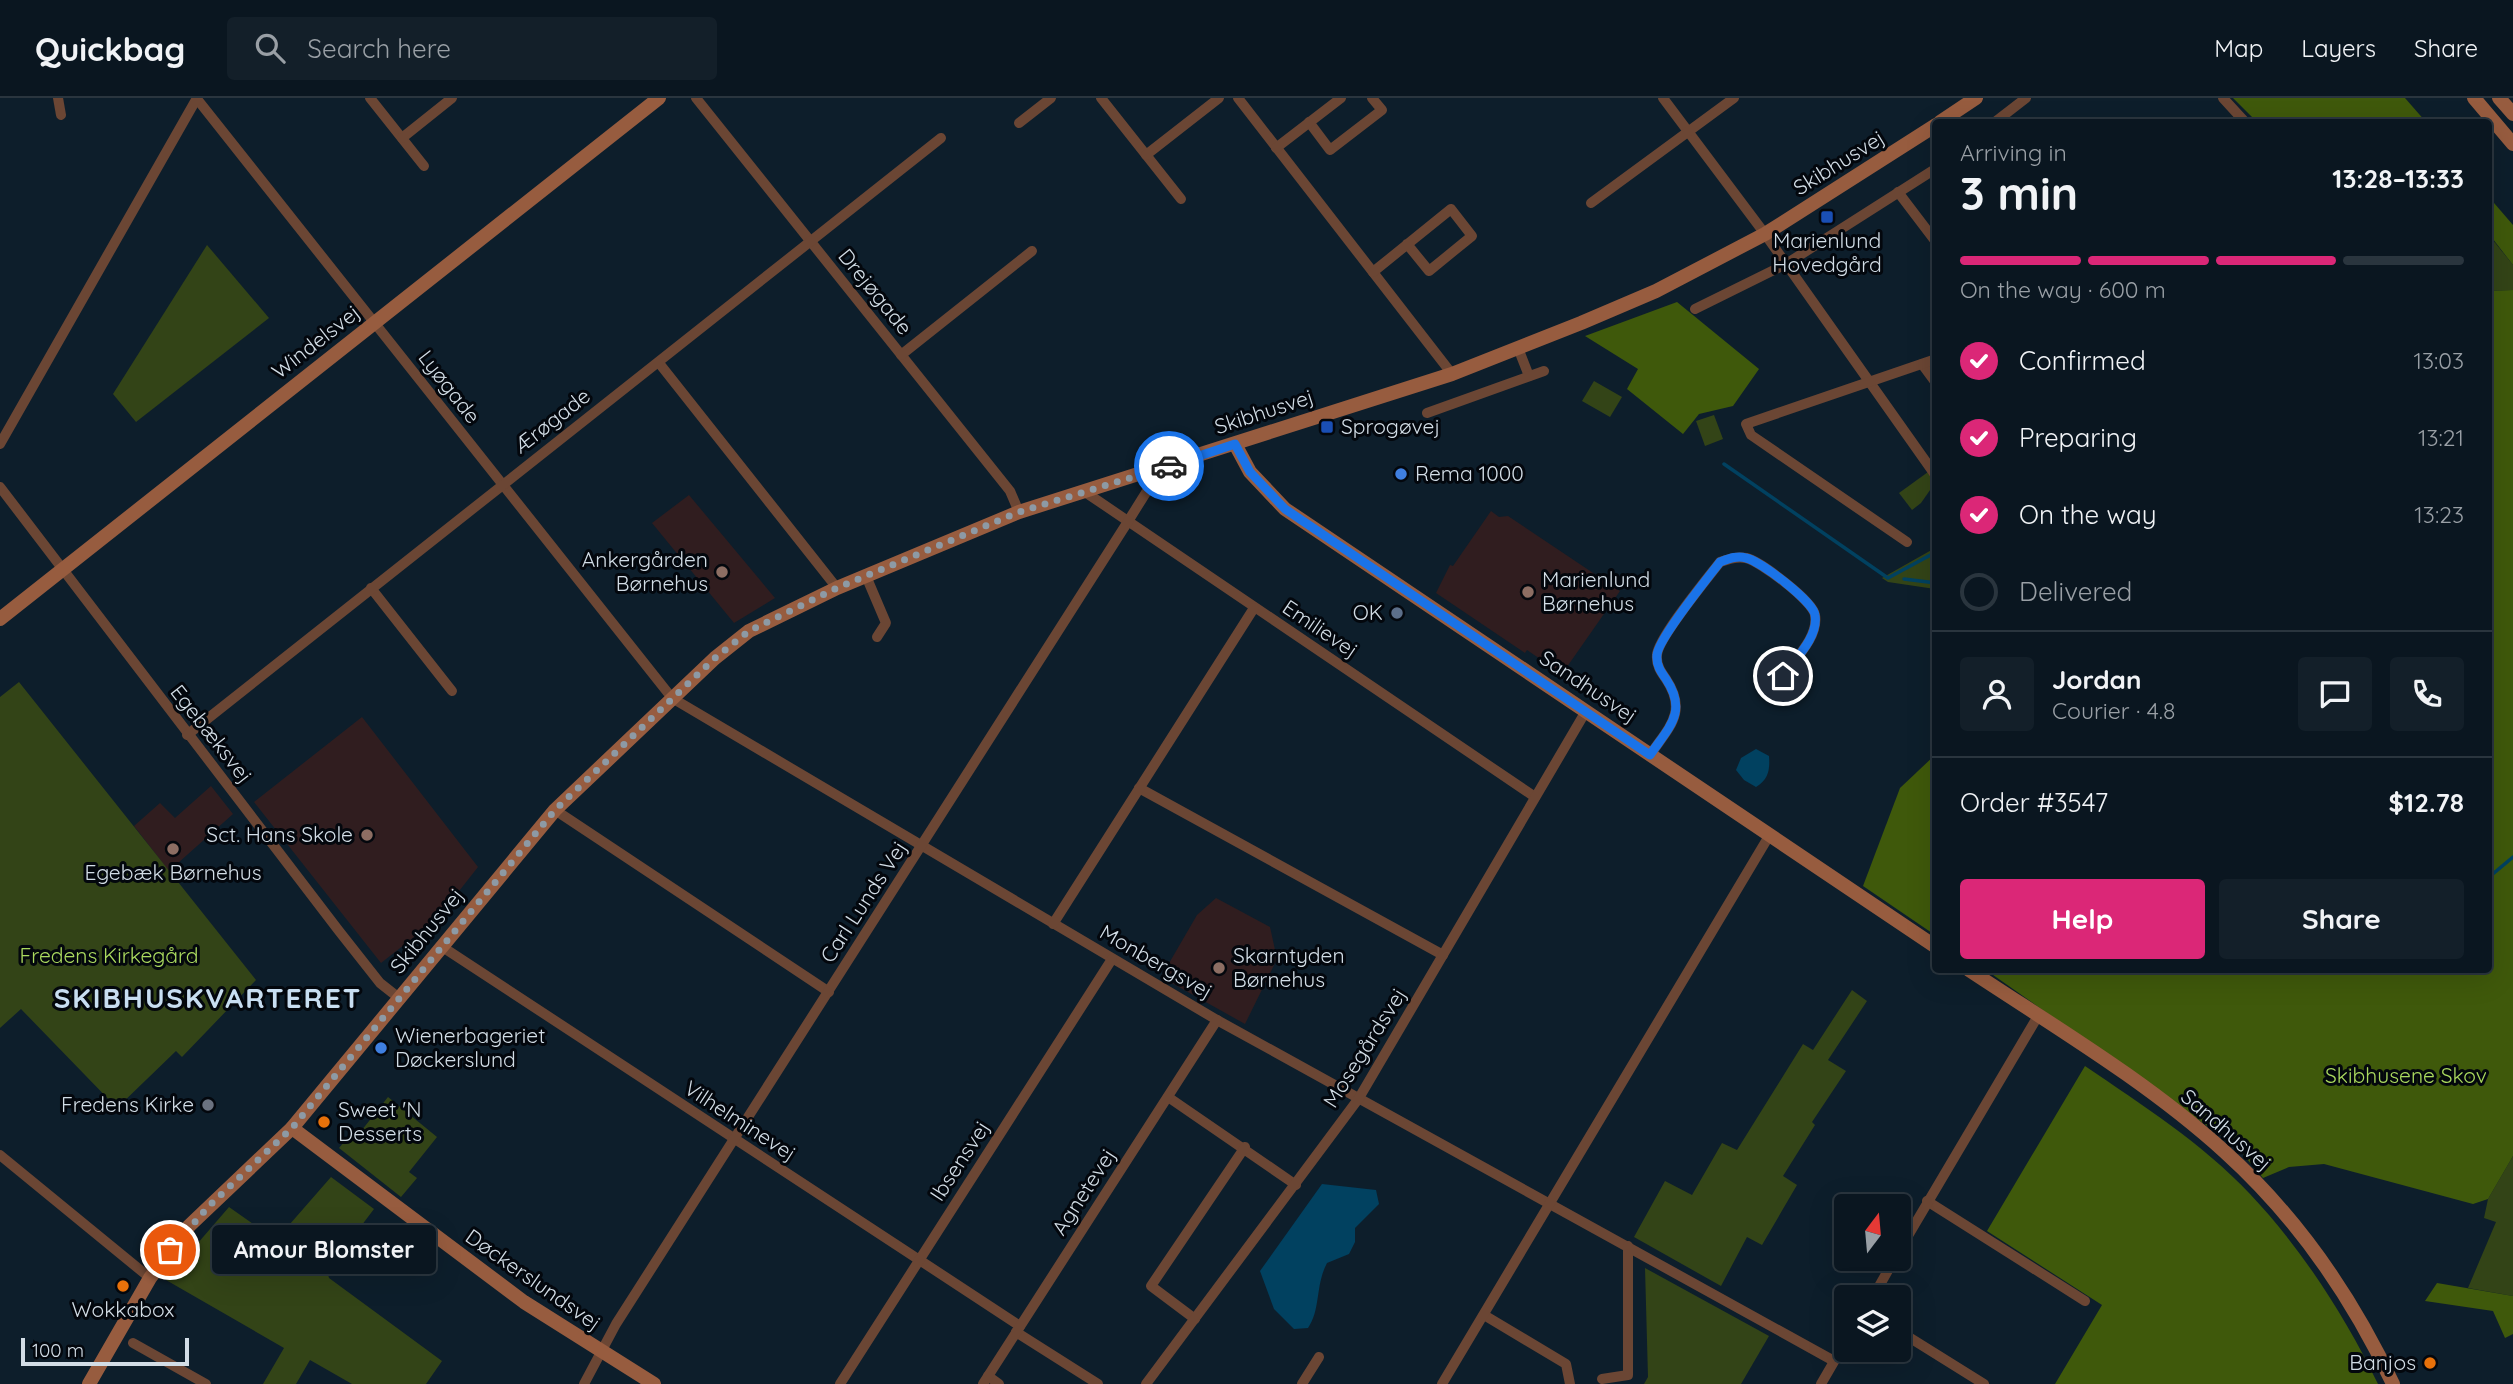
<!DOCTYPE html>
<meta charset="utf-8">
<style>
body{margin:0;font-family:Quicksand,sans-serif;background:#131f29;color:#f1f3f6;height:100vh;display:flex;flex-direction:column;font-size:26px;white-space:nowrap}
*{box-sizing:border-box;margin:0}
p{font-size:23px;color:#999fa5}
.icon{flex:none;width:38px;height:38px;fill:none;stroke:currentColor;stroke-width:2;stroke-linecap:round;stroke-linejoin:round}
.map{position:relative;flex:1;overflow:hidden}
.side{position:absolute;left:1932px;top:21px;width:560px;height:854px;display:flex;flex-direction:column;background:#0a1620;border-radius:7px;box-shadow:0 7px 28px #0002,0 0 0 2px #2a353e}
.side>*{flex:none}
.needle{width:46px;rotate:16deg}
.buttons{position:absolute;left:1834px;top:1096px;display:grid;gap:14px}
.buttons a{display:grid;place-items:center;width:77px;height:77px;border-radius:7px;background:#0a1620;box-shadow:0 7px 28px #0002,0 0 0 2px #2a353e;font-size:35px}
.scale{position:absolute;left:21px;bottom:18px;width:168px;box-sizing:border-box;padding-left:7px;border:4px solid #d2dde6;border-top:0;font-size:19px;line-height:24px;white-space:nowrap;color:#d2dde6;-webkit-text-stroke:5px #03070d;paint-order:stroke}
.pin{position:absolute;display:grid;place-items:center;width:60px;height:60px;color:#fff;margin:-30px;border:4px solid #fff;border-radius:50%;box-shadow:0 2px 7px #0007}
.courier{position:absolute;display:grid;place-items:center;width:70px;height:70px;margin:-35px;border:5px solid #1a73e8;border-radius:50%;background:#fff;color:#222;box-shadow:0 2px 9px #0007}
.bubble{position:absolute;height:49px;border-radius:7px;background:#0a1620;box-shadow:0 7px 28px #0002,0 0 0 2px #2a353e;font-size:23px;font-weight:700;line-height:49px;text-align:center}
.headline em{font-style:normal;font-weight:700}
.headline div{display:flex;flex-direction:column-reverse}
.headline{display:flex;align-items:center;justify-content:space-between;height:119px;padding:0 28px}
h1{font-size:46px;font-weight:700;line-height:52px}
.bar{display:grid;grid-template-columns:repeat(4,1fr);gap:10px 7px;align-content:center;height:84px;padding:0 28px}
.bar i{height:9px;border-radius:5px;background:#2a353e}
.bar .active{background:#db2777}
.bar p{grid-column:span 4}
.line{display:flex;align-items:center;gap:18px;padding:0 28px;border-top:2px solid #2a353e}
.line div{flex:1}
.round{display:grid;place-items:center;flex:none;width:74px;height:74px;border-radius:7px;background:#131f29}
ol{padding:0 28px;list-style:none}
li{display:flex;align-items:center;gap:21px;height:77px}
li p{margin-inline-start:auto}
li .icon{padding:7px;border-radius:50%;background:#db2777;color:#fff;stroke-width:4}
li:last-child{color:#999fa5}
li i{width:38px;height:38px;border:4px solid #2a353e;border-radius:50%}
.primary-button{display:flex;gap:14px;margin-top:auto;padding:14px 28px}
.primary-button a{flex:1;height:80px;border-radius:7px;background:#db2777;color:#fff;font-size:28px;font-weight:700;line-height:80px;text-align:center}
.primary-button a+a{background:#131f29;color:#f1f3f6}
header{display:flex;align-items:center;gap:42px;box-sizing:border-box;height:98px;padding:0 35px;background:#0a1620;border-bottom:2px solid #2a353e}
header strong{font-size:33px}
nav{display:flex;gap:38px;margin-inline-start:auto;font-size:24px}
.search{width:490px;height:63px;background:#131f29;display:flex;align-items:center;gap:18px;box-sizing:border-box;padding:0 24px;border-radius:7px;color:#999fa5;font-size:26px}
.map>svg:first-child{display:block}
.education{fill:#301d1f}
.green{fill:#334417}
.forest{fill:#3f590b}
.water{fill:#014160}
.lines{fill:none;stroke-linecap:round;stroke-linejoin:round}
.stream{stroke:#014160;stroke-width:3.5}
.street{stroke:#6b4634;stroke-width:10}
.secondary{stroke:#975c3f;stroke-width:14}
.done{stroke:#8d9aa5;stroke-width:7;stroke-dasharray:0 12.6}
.route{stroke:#1a73e8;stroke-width:9}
.transit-dot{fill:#1a4fb4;stroke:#03070d;stroke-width:2.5}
.shop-dot{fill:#3f7fe0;stroke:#03070d;stroke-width:2.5}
.education-dot{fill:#8d6e63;stroke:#03070d;stroke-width:2.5}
.service-dot{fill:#5c6f8a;stroke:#03070d;stroke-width:2.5}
.worship-dot{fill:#6b7280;stroke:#03070d;stroke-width:2.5}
.food-dot{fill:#e8710a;stroke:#03070d;stroke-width:2.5}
.labels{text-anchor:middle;stroke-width:6;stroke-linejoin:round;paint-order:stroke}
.street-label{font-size:21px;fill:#d2dde6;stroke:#03070d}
.poi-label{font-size:21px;fill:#d2dde6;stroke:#03070d;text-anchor:start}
.park-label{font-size:21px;fill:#abda5f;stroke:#03070d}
.district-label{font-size:28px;font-weight:bold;letter-spacing:2px;fill:#c8def1;stroke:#03070d}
</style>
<header>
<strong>Quickbag</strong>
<div class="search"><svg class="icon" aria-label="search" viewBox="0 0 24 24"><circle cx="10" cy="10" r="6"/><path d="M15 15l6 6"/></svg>Search here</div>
<nav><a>Map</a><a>Layers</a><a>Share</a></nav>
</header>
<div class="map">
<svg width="2513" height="1286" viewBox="0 0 2513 1286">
<rect width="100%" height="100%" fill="#0d1e2b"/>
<g class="education">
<polygon points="689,397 775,500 734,525 652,425"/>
<polygon points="1491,413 1499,419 1508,418 1620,493 1562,576 1527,552 1525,555 1436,495 1450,467 1453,468"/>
<polygon points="362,619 478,769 437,821 381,865 254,704"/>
<polygon points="211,688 233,716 169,773 134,728 160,705 175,720"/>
<polygon points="1216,800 1270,829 1277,861 1245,926 1161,879 1197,817"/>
</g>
<g class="green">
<polygon points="2488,136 2513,167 2513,192 2489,193"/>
<polygon points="207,147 269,220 136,324 113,296"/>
<polygon points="1594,283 1622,299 1610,319 1582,303"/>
<polygon points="1714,317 1723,341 1705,348 1696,323"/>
<polygon points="1928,374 1935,385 1921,405 1912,412 1899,395"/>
<polygon points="1935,450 1935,491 1888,484 1882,480"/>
<polygon points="19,584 256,882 182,959 176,953 117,1010 21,911 0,930 0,599"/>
<polygon points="1852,892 1867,903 1828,962 1846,973 1812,1024 1815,1027 1783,1078 1797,1087 1762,1147 1747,1139 1721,1188 1634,1139 1665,1083 1692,1097 1722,1045 1737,1052 1803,946 1813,952"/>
<polygon points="388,999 437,1039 409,1074 417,1080 401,1099 339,1050 353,1033 358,1037"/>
<polygon points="2513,1058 2513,1198 2468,1190 2496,1124 2484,1120 2488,1101"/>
<polygon points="331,1079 374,1111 327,1173 329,1180 442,1263 426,1286 352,1286 310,1262 296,1286 263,1286 284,1250 166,1182 229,1109 276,1142"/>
<polygon points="1645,1170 1769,1238 1741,1286 1644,1286 1648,1279"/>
</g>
<g class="forest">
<polygon points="2233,0 2405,0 2426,24 2257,24"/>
<polygon points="2488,98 2513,127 2513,167 2489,136"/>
<polygon points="2513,192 2513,1058 2488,1101 2473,1106 2324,1066 2289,1069 2263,1080 2237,1049 1986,872 2488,872 2488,193"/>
<polygon points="1677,204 1759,271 1733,308 1699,316 1683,336 1627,291 1638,271 1585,238"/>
<polygon points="1935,657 1935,837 1863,788 1900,690"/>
<path d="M 2085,968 C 2142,1007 2202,1045 2250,1096 C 2302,1151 2345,1218 2378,1286 L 2055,1286 L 2102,1207 L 1987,1133 Z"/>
<polygon points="2437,1185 2513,1198 2513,1236 2505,1240 2493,1213 2425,1203"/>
</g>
<g class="water">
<path d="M 1756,651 L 1769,658 C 1770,671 1769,681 1756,689 L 1744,682 L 1736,672 L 1741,660 Z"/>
<path d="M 1322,1086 L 1376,1092 L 1379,1106 L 1355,1130 L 1355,1144 L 1349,1156 L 1327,1165 C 1315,1188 1321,1211 1308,1230 L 1294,1231 L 1274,1211 L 1260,1173 Z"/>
</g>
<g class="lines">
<g class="stream">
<polyline points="1724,366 1888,480 1936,454"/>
<polyline points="1904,481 1936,485"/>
<polyline points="2488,780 2513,759"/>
</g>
<g class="street">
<polyline points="58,0 61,17"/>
<polyline points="370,0 424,68"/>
<polyline points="696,0 1010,393 1019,414"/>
<polyline points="1101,0 1181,101"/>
<polyline points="1238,0 1452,276"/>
<polyline points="1663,0 1765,136 1936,378"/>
<polyline points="2223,0 2245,24"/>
<polyline points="197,1 672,600 1217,922 1834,1263"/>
<polyline points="1309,24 1330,52 1382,12 1372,0"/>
<polyline points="1995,24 2026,0"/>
<polyline points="1019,25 1051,0"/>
<polyline points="402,40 452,0"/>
<polyline points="1276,50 1341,0"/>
<polyline points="1146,57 1219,0"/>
<polyline points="1898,94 1936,144"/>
<polyline points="1591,105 1734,0"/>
<polyline points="1373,174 1451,111 1472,138 1429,173 1407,146"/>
<polyline points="1695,211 1786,166 1932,73"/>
<polyline points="1518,250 1529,278"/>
<polyline points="901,257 1032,153"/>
<polyline points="659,265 837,490"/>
<polyline points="1922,266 1936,285"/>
<polyline points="1427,315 1544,273"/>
<polyline points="0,346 197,0"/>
<polyline points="0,389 339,833 380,885 399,900"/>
<polyline points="1085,394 1535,699"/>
<polyline points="1907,444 1751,337 1746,326 1936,261"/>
<polyline points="866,478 886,525 877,539"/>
<polyline points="371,490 452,593"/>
<polyline points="187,637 941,40"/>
<path d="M 1650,657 C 1669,629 1688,614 1666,581 C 1661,574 1656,567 1657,557 C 1658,540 1707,481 1720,464 C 1728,461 1737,458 1746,460 C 1760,463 1813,503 1815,517 C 1819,539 1794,562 1783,578"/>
<polyline points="1139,690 1443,857"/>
<polyline points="555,712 829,894"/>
<polyline points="1053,826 1254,510"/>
<polyline points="441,848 1020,1228"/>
<polyline points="1168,999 1296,1087"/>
<polyline points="0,1057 150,1180"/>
<polyline points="1927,1103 2085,1203"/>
<polyline points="1899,1153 2038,918"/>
<polyline points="1873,1199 1895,1160"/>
<polyline points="1484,1217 1566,1266 1570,1286"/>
<polyline points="1195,1221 1151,1188 1245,1049"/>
<polyline points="1899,1233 1984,1286"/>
<polyline points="1016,1234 1098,1286"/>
<polyline points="133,1245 206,1286"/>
<polyline points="988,1278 999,1286"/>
<polyline points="1602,1281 1628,1277 1628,1148"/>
<polyline points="584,1286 616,1226 1127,425 1152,385 1153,373"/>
<polyline points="840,1286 1112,861"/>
<polyline points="983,1286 1217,922"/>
<polyline points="1146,1286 1359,1000 1586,613"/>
<polyline points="1302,1286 1319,1259"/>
<polyline points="1442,1286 1769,738"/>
<polyline points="1821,1286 1846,1243"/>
</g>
<g class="secondary">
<polyline points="2474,0 2513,46"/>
<polyline points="2499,0 2513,16"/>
<polyline points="1940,24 1976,0"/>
<polyline points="1235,346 1250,374 1285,411 1936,849"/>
<polyline points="0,521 659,0"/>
<path d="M 1969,872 C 2055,929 2148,984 2225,1054 C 2297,1119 2352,1199 2393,1286"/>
<polyline points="292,1030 524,1204 654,1286"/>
<polyline points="89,1286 150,1180 189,1128 292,1030 555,712 715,560 749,533 837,490 1019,414 1452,276 1581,225 1656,193 1765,136 1936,27"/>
</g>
</g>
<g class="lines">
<polyline class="done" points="170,1152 209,1108 292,1030 555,712 715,560 749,533 837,490 1019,414 1169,368"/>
<path class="route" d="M 1169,368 L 1235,346 L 1250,374 L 1285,411 L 1650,657 C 1669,629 1688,614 1666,581 C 1661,574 1656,567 1657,557 C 1658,541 1707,481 1720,464 C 1728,461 1737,457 1746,460 C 1760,463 1813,503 1815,517 C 1819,539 1794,562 1783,578"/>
</g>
<g class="transit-dot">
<rect x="1820" y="112" width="14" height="14" rx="3.5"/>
<rect x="1320" y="322" width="14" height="14" rx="3.5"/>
</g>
<g class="shop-dot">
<circle cx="1401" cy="376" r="7"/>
<circle cx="381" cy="950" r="7"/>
</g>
<g class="education-dot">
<circle cx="722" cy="474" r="7"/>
<circle cx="1528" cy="494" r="7"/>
<circle cx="367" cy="737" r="7"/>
<circle cx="173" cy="751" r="7"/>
<circle cx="1219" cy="870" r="7"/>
</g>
<circle class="service-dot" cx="1397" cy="515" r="7"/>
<circle class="worship-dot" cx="208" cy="1007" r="7"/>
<g class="food-dot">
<circle cx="324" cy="1024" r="7"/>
<circle cx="123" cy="1188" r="7"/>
<circle cx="2430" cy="1265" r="7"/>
</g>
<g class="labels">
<g class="street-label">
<text transform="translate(1839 65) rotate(-32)" y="7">Skibhusvej</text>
<text transform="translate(875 194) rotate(51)" y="7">Drejøgade</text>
<text transform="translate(316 244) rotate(-38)" y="7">Windelsvej</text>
<text transform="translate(449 289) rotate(52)" y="7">Lyøgade</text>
<text transform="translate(1264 314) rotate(-18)" y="7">Skibhusvej</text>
<text transform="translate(552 323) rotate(-38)" y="7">Ærøgade</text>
<text transform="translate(1320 531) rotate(34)" y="7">Emilievej</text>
<text transform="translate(1588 589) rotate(34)" y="7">Sandhusvej</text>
<text transform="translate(211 636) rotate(52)" y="7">Egebæksvej</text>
<text transform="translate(864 804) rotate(-57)" y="7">Carl Lunds Vej</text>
<text transform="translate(427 833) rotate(-51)" y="7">Skibhusvej</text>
<text transform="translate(1156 864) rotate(30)" y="7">Monbergsvej</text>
<text transform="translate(1365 950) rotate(-58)" y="7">Mosegårdsvej</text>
<text transform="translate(740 1023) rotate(33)" y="7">Vilhelminevej</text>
<text transform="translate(2226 1032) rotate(41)" y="7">Sandhusvej</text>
<text transform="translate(960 1063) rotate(-57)" y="7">Ibsensvej</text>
<text transform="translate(1084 1094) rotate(-57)" y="7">Agnetevej</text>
<text transform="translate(533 1182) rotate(35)" y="7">Døckerslundsvej</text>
</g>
<g class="poi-label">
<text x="1827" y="150" text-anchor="middle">Marienlund<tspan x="1827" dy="24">Hovedgård</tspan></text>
<text x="1341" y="336">Sprogøvej</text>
<text x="1415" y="383">Rema 1000</text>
<text x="708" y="469" text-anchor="end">Ankergården<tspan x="708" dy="24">Børnehus</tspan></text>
<text x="1542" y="489">Marienlund<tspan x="1542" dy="24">Børnehus</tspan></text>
<text x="1383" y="522" text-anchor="end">OK</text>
<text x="353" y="744" text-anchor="end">Sct. Hans Skole</text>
<text x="173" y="782" text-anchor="middle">Egebæk Børnehus</text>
<text x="1233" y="865">Skarntyden<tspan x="1233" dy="24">Børnehus</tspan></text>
<text x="395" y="945">Wienerbageriet<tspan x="395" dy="24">Døckerslund</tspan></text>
<text x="194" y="1014" text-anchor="end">Fredens Kirke</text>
<text x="338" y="1019">Sweet 'N<tspan x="338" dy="24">Desserts</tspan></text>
<text x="123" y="1219" text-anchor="middle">Wokkabox</text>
<text x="2416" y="1272" text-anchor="end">Banjos</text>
</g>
<g class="park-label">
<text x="109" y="865">Fredens Kirkegård</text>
<text x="2406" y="985">Skibhusene Skov</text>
</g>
<g class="district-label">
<text x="208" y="910">SKIBHUSKVARTERET</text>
</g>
</g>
</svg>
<div class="buttons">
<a><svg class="needle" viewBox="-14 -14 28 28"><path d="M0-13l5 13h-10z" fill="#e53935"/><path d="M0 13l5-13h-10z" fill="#999fa5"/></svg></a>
<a><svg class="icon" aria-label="layers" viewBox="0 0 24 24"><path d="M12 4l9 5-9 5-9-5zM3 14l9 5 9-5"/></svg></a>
</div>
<div class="scale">100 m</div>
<div class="pin" style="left:170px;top:1152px;background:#ea580c"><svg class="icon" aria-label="bag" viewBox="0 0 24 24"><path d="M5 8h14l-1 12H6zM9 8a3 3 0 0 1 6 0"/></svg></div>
<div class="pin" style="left:1783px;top:578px;background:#1f2937"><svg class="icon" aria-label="home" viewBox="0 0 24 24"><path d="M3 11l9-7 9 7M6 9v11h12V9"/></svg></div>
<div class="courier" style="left:1169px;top:368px"><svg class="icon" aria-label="car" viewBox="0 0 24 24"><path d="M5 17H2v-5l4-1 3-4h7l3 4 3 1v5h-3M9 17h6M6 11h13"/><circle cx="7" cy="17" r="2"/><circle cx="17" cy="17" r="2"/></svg></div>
<div class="bubble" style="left:212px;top:1127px;width:224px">Amour Blomster</div>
<section class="side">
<div class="headline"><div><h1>3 min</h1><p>Arriving in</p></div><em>13:28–13:33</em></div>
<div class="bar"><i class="active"></i><i class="active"></i><i class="active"></i><i></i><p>On the way · 600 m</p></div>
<ol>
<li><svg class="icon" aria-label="check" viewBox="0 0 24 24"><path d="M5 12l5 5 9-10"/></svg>Confirmed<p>13:03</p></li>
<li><svg class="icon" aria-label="check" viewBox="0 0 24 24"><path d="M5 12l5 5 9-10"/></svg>Preparing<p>13:21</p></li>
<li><svg class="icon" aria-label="check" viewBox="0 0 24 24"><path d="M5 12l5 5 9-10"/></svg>On the way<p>13:23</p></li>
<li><i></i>Delivered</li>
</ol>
<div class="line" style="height:126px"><a class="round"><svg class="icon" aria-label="person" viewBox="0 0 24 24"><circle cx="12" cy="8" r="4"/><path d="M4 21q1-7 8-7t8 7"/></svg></a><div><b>Jordan</b><p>Courier · 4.8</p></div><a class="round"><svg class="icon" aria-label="chat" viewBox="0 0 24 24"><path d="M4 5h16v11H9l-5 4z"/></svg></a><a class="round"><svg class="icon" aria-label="phone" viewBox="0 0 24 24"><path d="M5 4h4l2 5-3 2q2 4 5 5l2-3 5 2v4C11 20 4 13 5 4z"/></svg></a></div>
<div class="line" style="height:91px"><div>Order #3547</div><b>$12.78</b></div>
<div class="primary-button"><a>Help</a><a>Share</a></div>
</section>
</div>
